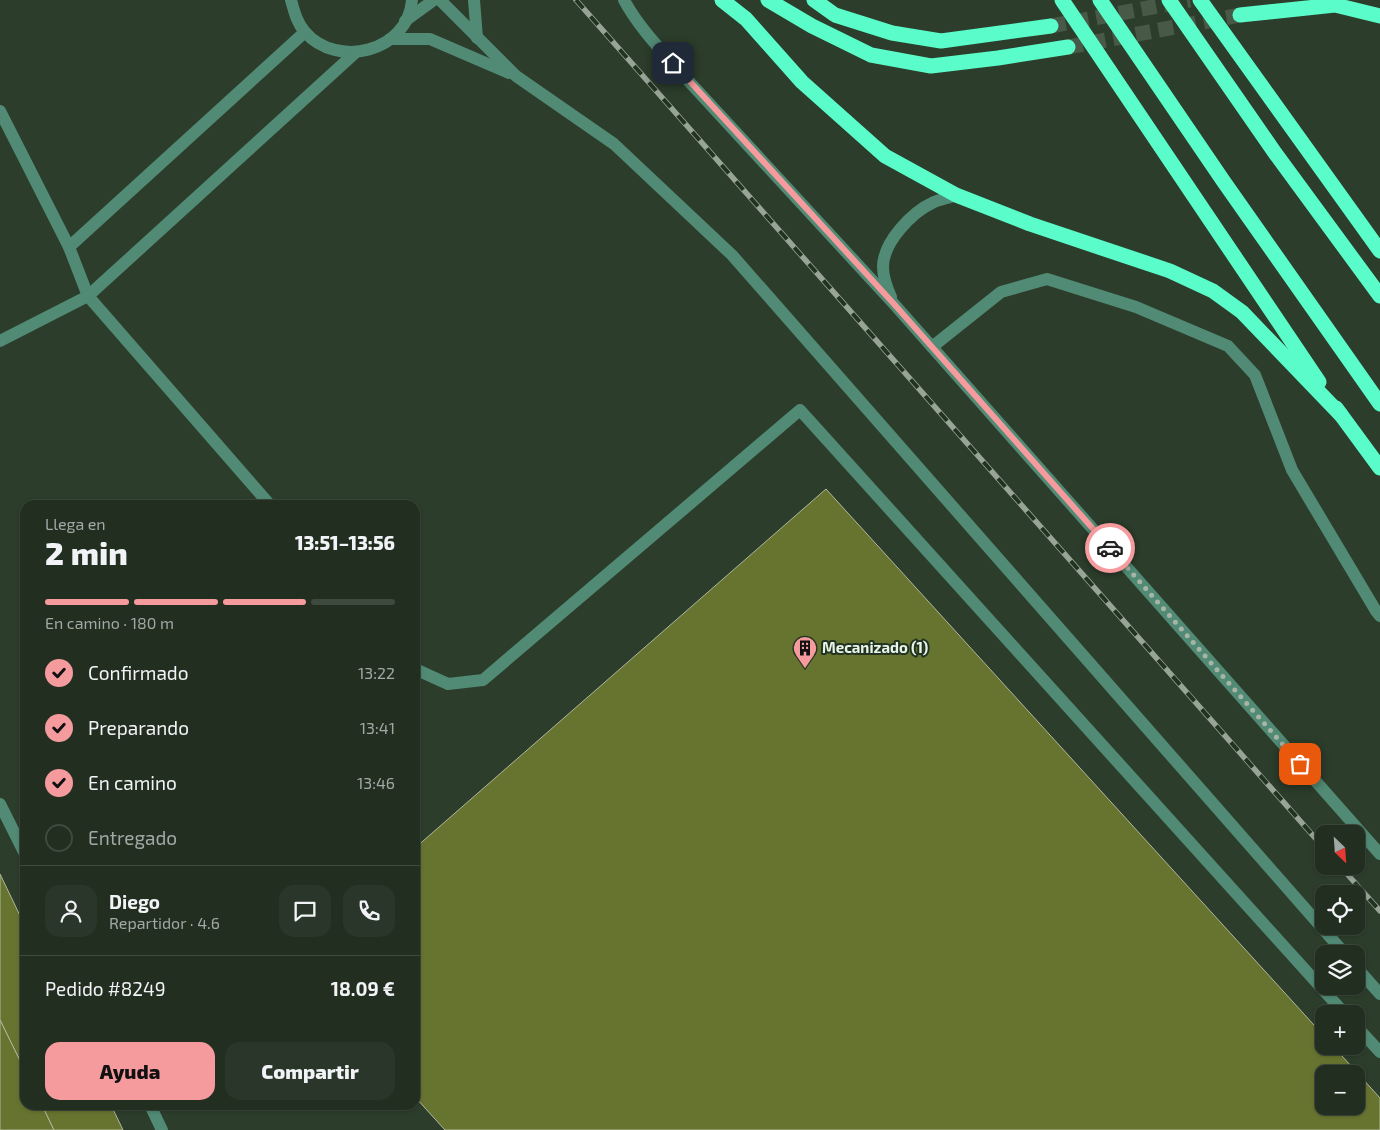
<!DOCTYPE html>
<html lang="es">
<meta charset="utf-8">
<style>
body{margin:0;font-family:"Exo 2",sans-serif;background:#293629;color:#f1f3f6;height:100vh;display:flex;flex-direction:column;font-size:19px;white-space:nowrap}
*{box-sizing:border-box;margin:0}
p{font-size:16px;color:#a2a8a5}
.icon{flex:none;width:28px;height:28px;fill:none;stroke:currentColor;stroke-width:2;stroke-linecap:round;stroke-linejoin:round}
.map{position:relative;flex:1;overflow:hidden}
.sheet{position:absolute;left:20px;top:500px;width:400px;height:610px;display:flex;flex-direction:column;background:#212e20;border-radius:15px;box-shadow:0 1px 4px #0004,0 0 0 1px #3e4a3e}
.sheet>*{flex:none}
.needle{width:32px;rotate:155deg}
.buttons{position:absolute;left:1315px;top:825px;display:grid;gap:10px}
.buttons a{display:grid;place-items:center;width:50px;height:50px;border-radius:10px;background:#212e20;box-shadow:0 1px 4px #0004,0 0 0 1px #3e4a3e;font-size:25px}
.pin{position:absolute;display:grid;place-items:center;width:42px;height:42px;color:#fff;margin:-21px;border-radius:10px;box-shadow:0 2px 8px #0006}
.courier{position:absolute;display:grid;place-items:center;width:50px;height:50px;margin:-25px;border:4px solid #f59b9d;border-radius:50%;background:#fff;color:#222;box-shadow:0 1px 6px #0007}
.headline em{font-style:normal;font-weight:800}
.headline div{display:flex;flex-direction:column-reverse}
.headline{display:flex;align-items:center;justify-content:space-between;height:85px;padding:0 25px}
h1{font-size:32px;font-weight:800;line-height:38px}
.bar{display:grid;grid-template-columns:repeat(4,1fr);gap:8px 5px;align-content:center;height:60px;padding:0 25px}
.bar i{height:6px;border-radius:4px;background:#3e4a3e}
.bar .current{background:#f59b9d}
.bar p{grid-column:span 4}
.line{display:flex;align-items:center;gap:12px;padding:0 25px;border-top:1px solid #3e4a3e}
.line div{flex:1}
.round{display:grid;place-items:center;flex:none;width:52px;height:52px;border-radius:15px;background:#293629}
ol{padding:0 25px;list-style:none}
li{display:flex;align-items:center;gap:15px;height:55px}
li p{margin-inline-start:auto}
li .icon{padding:5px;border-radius:50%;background:#f59b9d;color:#111;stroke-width:4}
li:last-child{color:#a2a8a5}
li i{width:28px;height:28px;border:2px solid #3e4a3e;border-radius:50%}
.primary-button{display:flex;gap:10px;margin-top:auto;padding:10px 25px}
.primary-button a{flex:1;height:58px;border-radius:15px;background:#f59b9d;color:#111;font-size:20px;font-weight:800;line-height:58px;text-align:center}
.primary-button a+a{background:#293629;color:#f1f3f6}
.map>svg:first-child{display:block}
.building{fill:#677430;stroke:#b0b79c;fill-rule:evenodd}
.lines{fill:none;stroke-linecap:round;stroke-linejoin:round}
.highway-tunnel{stroke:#485948;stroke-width:15;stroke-dasharray:15 8;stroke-linecap:butt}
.minor{stroke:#518a75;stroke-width:12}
.highway{stroke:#5afcc9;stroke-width:15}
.rail-casing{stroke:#97a496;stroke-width:5.5}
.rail{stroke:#223321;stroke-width:4;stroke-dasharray:11;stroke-linecap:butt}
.done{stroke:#a8b5a6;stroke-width:5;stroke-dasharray:0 9}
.route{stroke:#f59b9d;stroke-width:6}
.labels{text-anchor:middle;stroke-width:4;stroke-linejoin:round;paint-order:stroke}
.poi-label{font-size:15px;font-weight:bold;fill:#eaf5e9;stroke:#223321;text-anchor:start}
</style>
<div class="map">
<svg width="1380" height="1130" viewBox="0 0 1380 1130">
<rect width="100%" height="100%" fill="#2c3d2b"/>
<g class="building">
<path d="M 826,489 L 1324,1036 L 1324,1046 L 1333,1046 L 1380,1098 L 1380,1130 L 445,1130 L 415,1097 L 415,848 ZM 1324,1074 L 1356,1074 L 1356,1106 L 1324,1106 Z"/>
<polygon points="0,874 25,926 25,1071 0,1020"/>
<polygon points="0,1020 25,1071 25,1105 42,1105 54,1130 0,1130"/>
<polygon points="42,1105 111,1105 123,1130 54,1130"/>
</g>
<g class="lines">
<g class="highway-tunnel">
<polyline points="1051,26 1190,0"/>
<polyline points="1068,47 1240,15"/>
</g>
<g class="minor">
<path d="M 291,0 C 294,11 297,23 305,32 C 337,69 408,52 412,0"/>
<polyline points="440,0 516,76 614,144 732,255 1345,954"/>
<polyline points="474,0 477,38"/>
<path d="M 624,0 C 639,28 662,51 683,75 L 894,304 L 1380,854"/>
<polyline points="405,21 434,0"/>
<polyline points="390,39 430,39 509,73"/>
<polyline points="0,111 69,247 88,296 270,505"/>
<polyline points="69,247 305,32"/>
<path d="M 891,297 C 887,288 883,278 883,267 C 883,242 912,212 934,202 C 941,199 949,198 956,195"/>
<polyline points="0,341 88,296 355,53"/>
<polyline points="932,347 1001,292 1047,279 1136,307 1228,346 1255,375 1292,470 1376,611 1380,616"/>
<polyline points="415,669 448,684 483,680 800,410 1345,1014"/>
<polyline points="0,804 25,854"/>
<polyline points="1356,967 1380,994"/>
<polyline points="1356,1026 1380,1052"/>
<polyline points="150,1105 162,1130"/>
</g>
<g class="highway">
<polyline points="722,0 746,19 802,82 885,156 956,195 1030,224 1170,271 1213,291 1242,312 1341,415"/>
<polyline points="768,0 812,26 871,55 931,66 998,58 1068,47"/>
<polyline points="814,0 835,15 892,33 941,41 1051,26"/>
<polyline points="1062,0 1319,382"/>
<polyline points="1100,0 1224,182 1380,404"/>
<polyline points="1169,0 1275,153 1380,296"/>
<polyline points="1200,0 1380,251"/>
<polyline points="1240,15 1335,5 1380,16"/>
<polyline points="1336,408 1380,468"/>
</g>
<g class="rail-casing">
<g id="rail">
<polyline points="576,0 1324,848"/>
<polyline points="1340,866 1380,911"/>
</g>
</g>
<use href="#rail" class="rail"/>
</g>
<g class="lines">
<polyline class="done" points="1110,548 1300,764"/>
<polyline class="route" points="673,63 894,304 1110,548"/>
</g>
<defs>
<g id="building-pin" transform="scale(1.25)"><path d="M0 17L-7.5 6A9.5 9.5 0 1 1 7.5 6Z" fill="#f59b9d" stroke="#223321"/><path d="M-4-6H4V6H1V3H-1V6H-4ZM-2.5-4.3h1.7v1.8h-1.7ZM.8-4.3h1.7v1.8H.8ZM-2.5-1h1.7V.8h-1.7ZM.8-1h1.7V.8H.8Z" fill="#111"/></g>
</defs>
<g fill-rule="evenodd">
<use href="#building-pin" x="805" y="648"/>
</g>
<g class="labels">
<g class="poi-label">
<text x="822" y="653">Mecanizado (1)</text>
</g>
</g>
</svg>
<div class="buttons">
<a><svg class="needle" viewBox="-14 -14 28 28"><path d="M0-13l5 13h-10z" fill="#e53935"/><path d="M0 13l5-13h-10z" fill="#a2a8a5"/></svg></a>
<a><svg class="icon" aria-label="locate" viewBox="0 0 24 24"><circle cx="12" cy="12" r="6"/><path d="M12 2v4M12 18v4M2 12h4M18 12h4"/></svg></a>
<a><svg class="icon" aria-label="layers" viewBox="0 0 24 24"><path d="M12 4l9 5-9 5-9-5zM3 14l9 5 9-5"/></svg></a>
<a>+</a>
<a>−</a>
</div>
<div class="pin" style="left:1300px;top:764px;background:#ea580c"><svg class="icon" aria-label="bag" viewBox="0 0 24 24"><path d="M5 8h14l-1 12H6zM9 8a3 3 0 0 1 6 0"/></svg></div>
<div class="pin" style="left:673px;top:63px;background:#1f2937"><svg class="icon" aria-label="home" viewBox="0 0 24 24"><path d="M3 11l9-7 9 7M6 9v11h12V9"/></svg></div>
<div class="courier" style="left:1110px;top:548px"><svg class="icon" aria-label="car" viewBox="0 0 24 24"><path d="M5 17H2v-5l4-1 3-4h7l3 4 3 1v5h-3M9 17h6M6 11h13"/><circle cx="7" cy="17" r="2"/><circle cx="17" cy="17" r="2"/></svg></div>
<section class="sheet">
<div class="headline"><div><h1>2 min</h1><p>Llega en</p></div><em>13:51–13:56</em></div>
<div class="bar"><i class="current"></i><i class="current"></i><i class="current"></i><i></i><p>En camino · 180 m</p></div>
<ol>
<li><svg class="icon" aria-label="check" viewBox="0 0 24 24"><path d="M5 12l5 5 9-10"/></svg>Confirmado<p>13:22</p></li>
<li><svg class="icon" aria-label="check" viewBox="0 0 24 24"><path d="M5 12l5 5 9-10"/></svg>Preparando<p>13:41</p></li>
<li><svg class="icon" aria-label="check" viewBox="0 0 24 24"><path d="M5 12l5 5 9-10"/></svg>En camino<p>13:46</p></li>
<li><i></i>Entregado</li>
</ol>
<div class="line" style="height:90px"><a class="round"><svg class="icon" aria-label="person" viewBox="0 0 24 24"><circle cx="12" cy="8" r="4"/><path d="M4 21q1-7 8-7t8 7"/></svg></a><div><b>Diego</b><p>Repartidor · 4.6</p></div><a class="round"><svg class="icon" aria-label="chat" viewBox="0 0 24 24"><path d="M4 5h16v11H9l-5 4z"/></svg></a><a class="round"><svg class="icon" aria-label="phone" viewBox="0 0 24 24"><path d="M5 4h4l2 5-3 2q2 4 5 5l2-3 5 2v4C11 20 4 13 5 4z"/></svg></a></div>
<div class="line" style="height:65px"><div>Pedido #8249</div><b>18.09 €</b></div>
<div class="primary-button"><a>Ayuda</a><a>Compartir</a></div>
</section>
</div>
